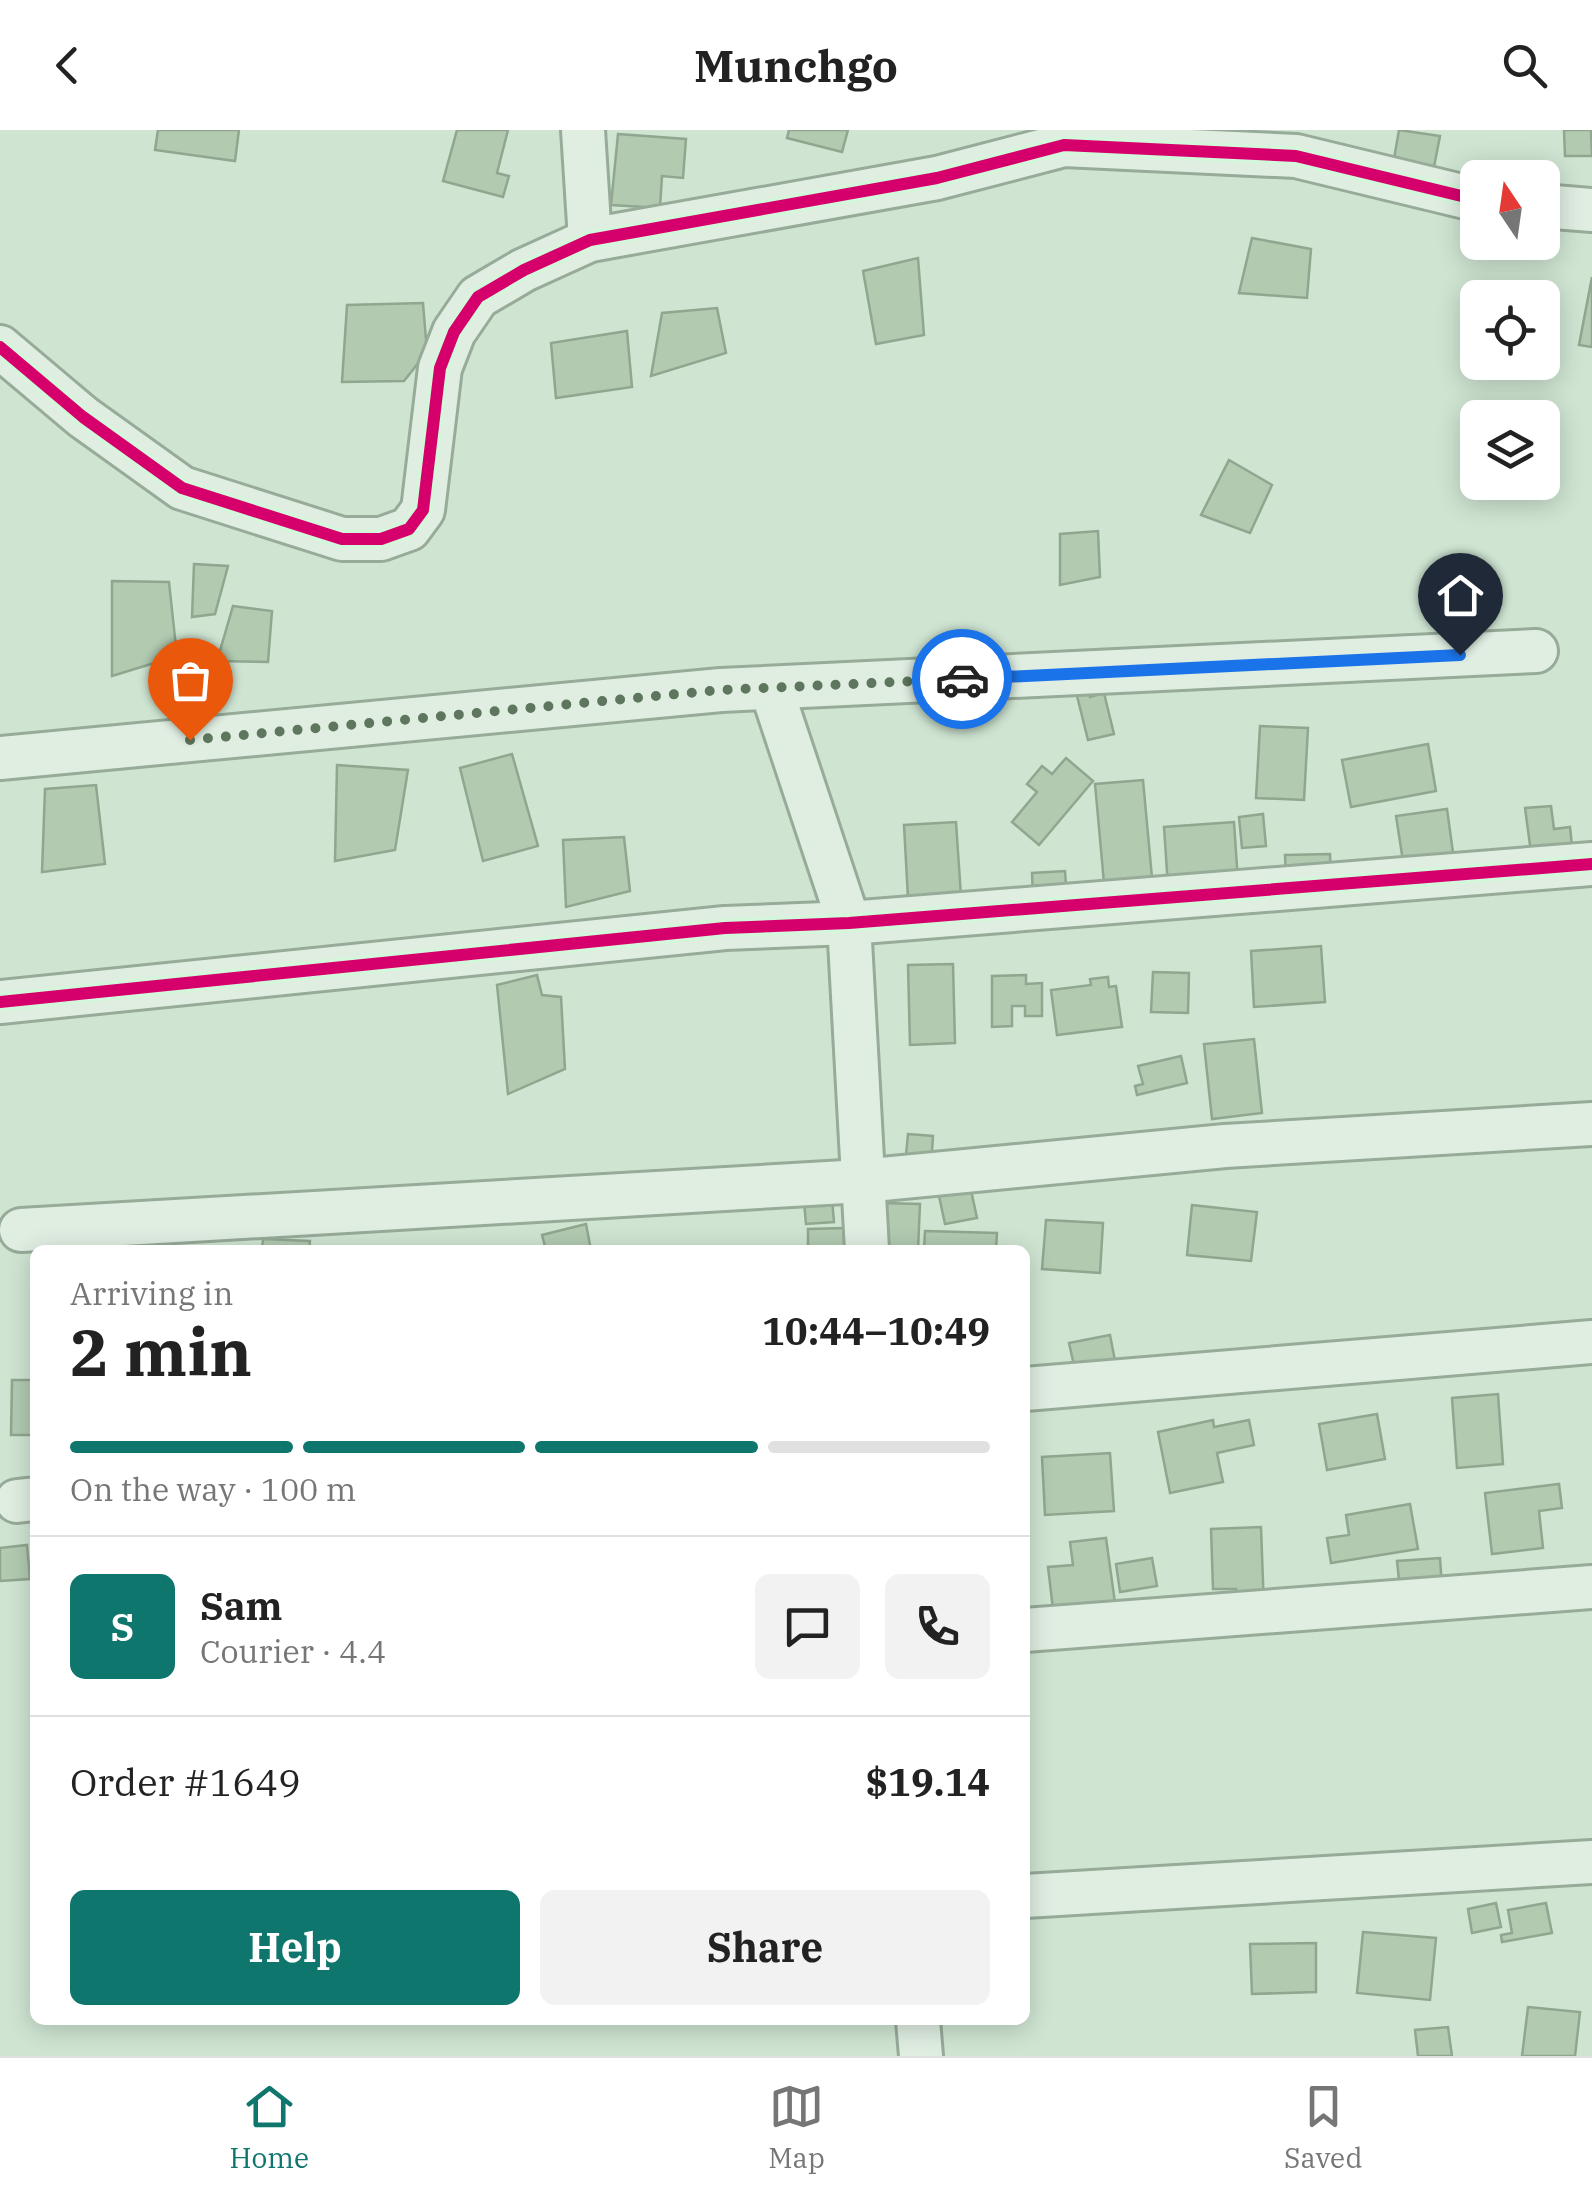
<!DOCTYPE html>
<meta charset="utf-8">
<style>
body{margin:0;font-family:"IBM Plex Serif",serif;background:#f2f2f2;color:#222;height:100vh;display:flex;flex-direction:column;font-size:38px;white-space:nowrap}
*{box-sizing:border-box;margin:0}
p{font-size:32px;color:#767676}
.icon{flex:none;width:55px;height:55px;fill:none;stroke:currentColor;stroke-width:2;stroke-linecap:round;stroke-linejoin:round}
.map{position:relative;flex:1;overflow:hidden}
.side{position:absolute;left:30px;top:1115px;width:1000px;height:780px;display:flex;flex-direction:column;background:#fff;border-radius:15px;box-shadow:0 5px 25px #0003}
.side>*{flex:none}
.needle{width:65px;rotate:347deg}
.fabs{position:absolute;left:1460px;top:30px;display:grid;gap:20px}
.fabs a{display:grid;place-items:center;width:100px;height:100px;border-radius:15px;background:#fff;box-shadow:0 5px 25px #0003;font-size:50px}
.pin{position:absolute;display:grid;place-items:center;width:85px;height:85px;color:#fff;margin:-102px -42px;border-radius:50% 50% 50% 0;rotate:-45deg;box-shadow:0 0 10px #0007}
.pin .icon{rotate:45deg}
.courier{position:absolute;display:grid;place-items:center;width:100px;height:100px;margin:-50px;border:8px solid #1a73e8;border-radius:50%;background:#fff;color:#222;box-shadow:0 2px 12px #0007}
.headline em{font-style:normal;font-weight:700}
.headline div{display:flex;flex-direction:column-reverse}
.headline{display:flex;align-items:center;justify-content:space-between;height:170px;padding:0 40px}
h1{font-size:65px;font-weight:700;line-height:75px}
.bar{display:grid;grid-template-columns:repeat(4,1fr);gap:15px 10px;align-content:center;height:120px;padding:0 40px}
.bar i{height:12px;border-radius:8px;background:#e0e0e0}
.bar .selected{background:#0f766e}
.bar p{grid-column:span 4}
.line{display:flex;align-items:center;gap:25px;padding:0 40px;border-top:2px solid #e0e0e0}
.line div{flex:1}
.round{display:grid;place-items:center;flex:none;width:105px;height:105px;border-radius:15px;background:#f2f2f2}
.primary-button{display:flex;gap:20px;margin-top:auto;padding:20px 40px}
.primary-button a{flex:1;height:115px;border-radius:15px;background:#0f766e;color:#fff;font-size:40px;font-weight:700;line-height:115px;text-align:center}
.primary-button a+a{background:#f2f2f2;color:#222}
header{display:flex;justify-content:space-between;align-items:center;height:130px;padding:0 40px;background:#fff;font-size:45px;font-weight:700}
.dock{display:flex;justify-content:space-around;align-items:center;height:140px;border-top:2px solid #e0e0e0;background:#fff;font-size:28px;color:#767676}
.dock a{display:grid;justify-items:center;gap:5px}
.dock .selected{color:#0f766e}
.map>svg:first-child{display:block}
.building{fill:#b1cab0;stroke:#90a68f;stroke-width:2.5}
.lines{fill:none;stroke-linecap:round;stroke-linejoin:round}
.minor-casing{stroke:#97ab99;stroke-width:48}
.minor{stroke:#e0eee2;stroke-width:42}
.cycleway-casing{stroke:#d4f6da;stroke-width:19}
.cycleway{stroke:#d6006c;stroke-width:12}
.done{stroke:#5d765d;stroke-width:10;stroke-dasharray:0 18}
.route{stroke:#1a73e8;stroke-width:12}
</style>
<header><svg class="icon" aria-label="back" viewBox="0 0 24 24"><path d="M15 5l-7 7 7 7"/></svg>Munchgo<svg class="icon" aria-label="search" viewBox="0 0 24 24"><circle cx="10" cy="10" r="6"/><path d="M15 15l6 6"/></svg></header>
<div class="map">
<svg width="1592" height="1926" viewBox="0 0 1592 1926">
<rect width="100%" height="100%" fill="#cfe5d2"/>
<g class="building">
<polygon points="158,0 239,0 235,31 155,20"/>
<polygon points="457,0 508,0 497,43 509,46 503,67 443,51"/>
<polygon points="789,0 848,0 842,22 787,8"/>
<polygon points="1399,0 1440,6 1432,47 1392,40"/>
<polygon points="1564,0 1591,0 1592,26 1565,26"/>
<polygon points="618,4 686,9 683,48 662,46 660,78 611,75"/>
<polygon points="1252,108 1311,119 1307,168 1239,163"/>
<polygon points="918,128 924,205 876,214 863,141"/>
<polygon points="1592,147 1592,217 1579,215"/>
<polygon points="423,173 427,222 404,251 342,252 347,175"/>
<polygon points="717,178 726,223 651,246 662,183"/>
<polygon points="627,201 632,257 556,268 551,213"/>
<polygon points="1229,330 1272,355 1250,403 1201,385"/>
<polygon points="1098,401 1100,447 1060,455 1060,404"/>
<polygon points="194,434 228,436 215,484 192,487"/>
<polygon points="112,451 169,452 177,526 112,546"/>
<polygon points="233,476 272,481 268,532 217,531"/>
<polygon points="1088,559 1090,567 1104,563 1114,604 1088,610 1076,562"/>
<polygon points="1260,596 1308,598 1304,670 1256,668"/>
<polygon points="1428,614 1436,661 1351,677 1342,630"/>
<polygon points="512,624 538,716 483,731 460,638"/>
<polygon points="1066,628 1093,651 1039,715 1012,692 1037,662 1027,654 1042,636 1052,644"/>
<polygon points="337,635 408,640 395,720 335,731"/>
<polygon points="1143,650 1152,748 1104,753 1095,654"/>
<polygon points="96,655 105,734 42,742 45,659"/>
<polygon points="1551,676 1554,699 1570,697 1573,725 1532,730 1525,678"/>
<polygon points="1447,679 1455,737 1405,744 1396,686"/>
<polygon points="1263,684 1266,716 1242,718 1239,687"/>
<polygon points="956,692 961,766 908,769 904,695"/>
<polygon points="1234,692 1238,752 1168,757 1164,697"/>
<polygon points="624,707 630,761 566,777 563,710"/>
<polygon points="1330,724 1331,750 1286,752 1285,725"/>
<polygon points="1065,741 1067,769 1033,771 1032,743"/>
<polygon points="1321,816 1325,872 1254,877 1251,821"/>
<polygon points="953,834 955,913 910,915 908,835"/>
<polygon points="1153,842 1189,843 1188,883 1151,882"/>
<polygon points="537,845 542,865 561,867 565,939 508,964 497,855"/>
<polygon points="1026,845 1026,854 1042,853 1042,886 1025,886 1025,876 1012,876 1012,896 992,897 992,846"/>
<polygon points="1108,847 1109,857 1116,856 1122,897 1057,905 1051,860 1091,855 1090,849"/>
<polygon points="1254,909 1262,983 1212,989 1204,914"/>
<polygon points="1181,926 1187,953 1137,965 1135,956 1143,954 1138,936"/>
<polygon points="908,1004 933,1006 931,1037 905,1035"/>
<polygon points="831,1058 834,1092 806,1094 803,1061"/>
<polygon points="971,1060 977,1088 945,1094 939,1066"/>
<polygon points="882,1073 920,1074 918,1120 880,1120"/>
<polygon points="1192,1075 1257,1082 1251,1131 1187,1125"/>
<polygon points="1046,1090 1103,1093 1100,1143 1042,1139"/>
<polygon points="586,1094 591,1120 546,1120 542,1105"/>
<polygon points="844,1098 844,1120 808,1120 808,1099"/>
<polygon points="925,1101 997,1103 996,1120 924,1120"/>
<polygon points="263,1109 310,1111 309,1120 262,1120"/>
<polygon points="1110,1205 1117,1241 1077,1249 1069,1213"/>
<polygon points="12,1250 35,1250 35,1305 11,1305"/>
<polygon points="1498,1264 1503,1334 1457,1338 1452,1268"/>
<polygon points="1377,1284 1385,1329 1327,1340 1319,1294"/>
<polygon points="1213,1290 1214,1297 1249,1290 1254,1315 1217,1323 1223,1352 1170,1363 1158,1302"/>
<polygon points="1110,1323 1114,1381 1045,1385 1042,1327"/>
<polygon points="1559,1354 1562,1378 1539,1381 1543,1418 1492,1424 1485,1363"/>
<polygon points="1410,1374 1418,1419 1331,1433 1327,1408 1349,1405 1346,1385"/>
<polygon points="1261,1397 1264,1478 1236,1479 1236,1459 1213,1459 1211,1399"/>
<polygon points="1106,1408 1116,1480 1054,1488 1048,1437 1073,1435 1070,1412"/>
<polygon points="27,1415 30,1449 0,1451 0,1418"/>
<polygon points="1152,1428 1157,1456 1120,1462 1116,1434"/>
<polygon points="1440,1428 1442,1457 1400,1460 1397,1431"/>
<polygon points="1496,1773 1501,1797 1472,1803 1468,1779"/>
<polygon points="1546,1773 1552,1803 1502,1812 1501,1805 1512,1803 1508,1780"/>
<polygon points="1363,1802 1436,1808 1430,1870 1357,1863"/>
<polygon points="1316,1813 1316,1862 1252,1864 1250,1814"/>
<polygon points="1528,1877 1580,1882 1575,1926 1522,1926"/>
<polygon points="1448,1897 1452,1926 1418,1926 1415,1900"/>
</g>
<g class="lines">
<g class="minor-casing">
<g id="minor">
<polyline points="583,0 590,110"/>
<polyline points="1542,76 1592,80"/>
<polyline points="0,217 83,287 182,358 342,409 381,409 409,399 423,380 440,238 454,202 478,167 524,140 590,110 937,48 1064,15 1296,26 1478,70"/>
<polyline points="771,558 849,793 867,1120"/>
<polyline points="0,628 721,560 1536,521"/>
<polyline points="0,872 725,798 849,793 1592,734"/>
<polyline points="21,1100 862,1051 1225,1016 1592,994"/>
<polyline points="1025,1259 1592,1212"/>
<polyline points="17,1371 35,1369"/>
<polyline points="1025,1500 1592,1457"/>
<polyline points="1025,1766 1592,1732"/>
<polyline points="918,1890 921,1926"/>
</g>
</g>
<use href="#minor" class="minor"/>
<g class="cycleway-casing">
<g id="cycleway">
<polyline points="0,217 83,287 182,358 342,409 381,409 409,399 423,380 440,238 454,202 478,167 524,140 590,110 937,48 1064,15 1296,26 1478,70"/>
<polyline points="0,872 725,798 849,793 1592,734"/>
</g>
</g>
<use href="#cycleway" class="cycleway"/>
</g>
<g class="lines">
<polyline class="done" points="190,610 720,560 962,549"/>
<polyline class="route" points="962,549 1460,525"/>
</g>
</svg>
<div class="fabs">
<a><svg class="needle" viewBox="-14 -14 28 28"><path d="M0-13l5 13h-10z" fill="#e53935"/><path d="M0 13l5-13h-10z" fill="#767676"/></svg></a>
<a><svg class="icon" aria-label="locate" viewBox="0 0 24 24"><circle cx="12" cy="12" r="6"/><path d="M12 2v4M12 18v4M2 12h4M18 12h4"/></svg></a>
<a><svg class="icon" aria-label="layers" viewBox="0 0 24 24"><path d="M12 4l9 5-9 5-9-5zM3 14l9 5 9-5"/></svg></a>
</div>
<div class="pin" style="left:190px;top:610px;background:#ea580c"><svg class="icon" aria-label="bag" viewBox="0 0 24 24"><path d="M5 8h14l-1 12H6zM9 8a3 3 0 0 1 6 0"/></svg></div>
<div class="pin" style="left:1460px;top:525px;background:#1f2937"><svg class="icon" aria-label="home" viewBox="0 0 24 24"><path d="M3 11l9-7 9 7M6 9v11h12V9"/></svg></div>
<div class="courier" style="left:962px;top:549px"><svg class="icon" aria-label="car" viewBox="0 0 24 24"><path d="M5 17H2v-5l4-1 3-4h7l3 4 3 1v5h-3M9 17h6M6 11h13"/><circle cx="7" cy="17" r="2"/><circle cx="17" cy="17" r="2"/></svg></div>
<section class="side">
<div class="headline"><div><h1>2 min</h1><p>Arriving in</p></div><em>10:44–10:49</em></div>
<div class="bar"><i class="selected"></i><i class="selected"></i><i class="selected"></i><i></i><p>On the way · 100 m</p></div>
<div class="line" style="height:180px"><b class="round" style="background:#0f766e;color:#fff">S</b><div><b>Sam</b><p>Courier · 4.4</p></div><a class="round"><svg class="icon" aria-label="chat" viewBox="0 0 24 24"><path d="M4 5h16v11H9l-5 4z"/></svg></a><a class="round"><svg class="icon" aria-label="phone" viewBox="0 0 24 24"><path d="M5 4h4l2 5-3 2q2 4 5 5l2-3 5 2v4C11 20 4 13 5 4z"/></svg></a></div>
<div class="line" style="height:130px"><div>Order #1649</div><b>$19.14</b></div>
<div class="primary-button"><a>Help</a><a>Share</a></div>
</section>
</div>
<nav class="dock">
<a class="selected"><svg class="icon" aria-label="home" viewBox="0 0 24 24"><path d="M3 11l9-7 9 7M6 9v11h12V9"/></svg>Home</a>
<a><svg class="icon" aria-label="map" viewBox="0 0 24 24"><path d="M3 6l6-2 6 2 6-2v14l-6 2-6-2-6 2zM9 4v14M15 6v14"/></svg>Map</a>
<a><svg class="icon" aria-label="saved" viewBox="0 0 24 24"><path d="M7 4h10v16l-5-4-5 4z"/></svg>Saved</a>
</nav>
